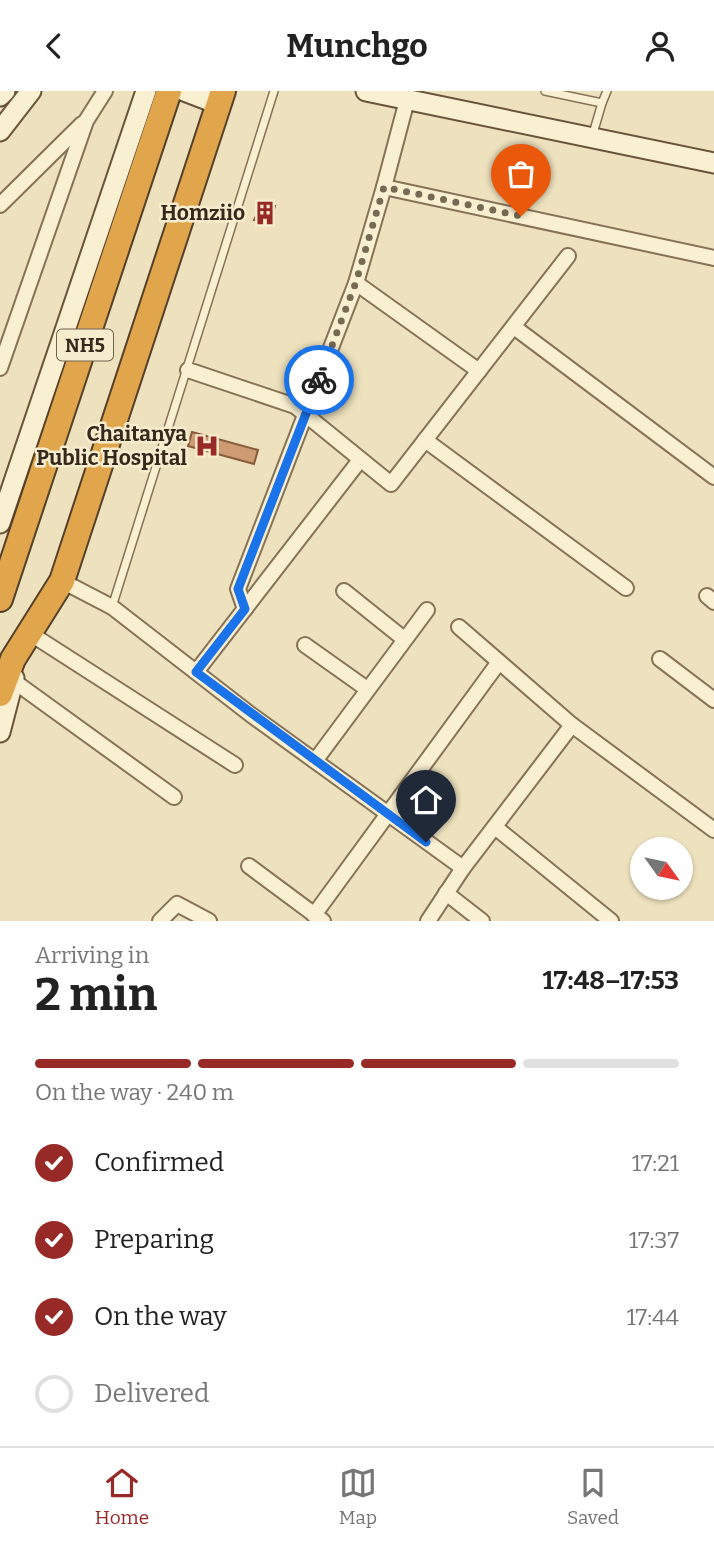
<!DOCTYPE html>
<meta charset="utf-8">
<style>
body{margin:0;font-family:Bitter,serif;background:#f2f2f2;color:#222;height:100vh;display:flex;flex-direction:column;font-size:26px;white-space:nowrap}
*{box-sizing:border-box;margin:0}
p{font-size:23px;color:#767676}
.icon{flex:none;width:38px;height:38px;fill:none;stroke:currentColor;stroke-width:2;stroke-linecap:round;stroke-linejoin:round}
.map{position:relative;height:830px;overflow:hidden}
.sheet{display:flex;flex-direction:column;background:#fff;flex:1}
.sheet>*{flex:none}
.needle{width:46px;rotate:123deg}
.fabs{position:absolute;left:630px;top:746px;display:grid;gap:14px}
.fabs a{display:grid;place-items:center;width:63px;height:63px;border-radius:50%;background:#fff;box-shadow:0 2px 5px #0004;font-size:35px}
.pin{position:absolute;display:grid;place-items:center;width:60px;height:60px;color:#fff;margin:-72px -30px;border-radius:50% 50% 50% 0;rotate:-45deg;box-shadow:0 0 7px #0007}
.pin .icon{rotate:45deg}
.courier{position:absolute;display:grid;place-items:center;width:70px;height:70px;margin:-35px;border:5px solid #1a73e8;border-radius:50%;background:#fff;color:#222;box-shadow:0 2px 9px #0007}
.headline em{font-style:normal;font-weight:700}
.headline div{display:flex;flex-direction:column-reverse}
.headline{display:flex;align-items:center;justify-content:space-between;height:119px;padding:0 35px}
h1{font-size:46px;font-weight:700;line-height:52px}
.bar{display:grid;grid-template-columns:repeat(4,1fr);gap:10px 7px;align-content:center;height:84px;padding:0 35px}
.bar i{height:9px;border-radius:5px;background:#e0e0e0}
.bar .selected{background:#972926}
.bar p{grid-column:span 4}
ol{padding:0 35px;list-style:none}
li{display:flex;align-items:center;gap:21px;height:77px}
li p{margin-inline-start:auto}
li .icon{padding:7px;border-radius:50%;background:#972926;color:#fff;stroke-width:4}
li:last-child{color:#767676}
li i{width:38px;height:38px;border:4px solid #e0e0e0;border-radius:50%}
header{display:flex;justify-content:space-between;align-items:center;height:91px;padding:0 35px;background:#fff;font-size:32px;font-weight:700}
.tabs{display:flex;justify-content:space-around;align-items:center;height:98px;border-top:2px solid #e0e0e0;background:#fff;font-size:19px;color:#767676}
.tabs a{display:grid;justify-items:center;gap:4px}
.tabs .selected{color:#972926}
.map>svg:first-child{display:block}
.building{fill:#ce9c73;stroke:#875c3c;stroke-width:2}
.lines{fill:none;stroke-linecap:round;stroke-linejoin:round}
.lane-casing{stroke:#877257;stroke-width:10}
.street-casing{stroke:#877257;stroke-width:18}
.secondary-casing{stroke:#69533a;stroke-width:23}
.highway-casing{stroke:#54402b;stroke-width:28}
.lane{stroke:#f9efd1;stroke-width:7}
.street{stroke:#f9efd1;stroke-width:14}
.secondary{stroke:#f9efd1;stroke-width:19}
.highway{stroke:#e1a54c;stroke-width:24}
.done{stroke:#766a55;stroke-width:7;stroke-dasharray:0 12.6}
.route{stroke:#1a73e8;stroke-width:9}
.labels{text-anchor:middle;stroke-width:5;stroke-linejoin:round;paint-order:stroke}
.shield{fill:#f6ecce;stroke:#706451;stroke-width:2}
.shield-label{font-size:19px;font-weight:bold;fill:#36291c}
.poi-label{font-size:21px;font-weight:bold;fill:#36291c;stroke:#f6ecce;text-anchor:end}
</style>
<header><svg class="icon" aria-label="back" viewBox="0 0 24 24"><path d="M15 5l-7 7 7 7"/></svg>Munchgo<svg class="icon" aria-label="person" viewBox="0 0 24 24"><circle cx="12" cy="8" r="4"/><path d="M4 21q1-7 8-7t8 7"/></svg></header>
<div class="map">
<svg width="714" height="830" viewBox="0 0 714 830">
<rect width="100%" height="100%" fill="#eee2be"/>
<g class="building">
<polygon points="262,113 275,115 269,132 254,129"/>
<polygon points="192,341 258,359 254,373 188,355"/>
</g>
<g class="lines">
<g class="lane-casing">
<g id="lane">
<polyline points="545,0 602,12 592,46"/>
<polyline points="602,12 607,0"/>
<polyline points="112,516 274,0"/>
</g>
</g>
<g class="street-casing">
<g id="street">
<polyline points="407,9 384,96 714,167"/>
<polyline points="0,114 82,33"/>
<polyline points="356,192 479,280"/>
<polyline points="514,236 714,386"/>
<polyline points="0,277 86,30 105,0"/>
<polyline points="188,279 295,315 391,393 568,165"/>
<polyline points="425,349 626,497"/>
<polyline points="62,490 112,516 250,623 463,777 572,634"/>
<polyline points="344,500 404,548"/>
<polyline points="707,505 714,511"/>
<polyline points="245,518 238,498 356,192 384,96"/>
<polyline points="459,536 572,634 714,739"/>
<polyline points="31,543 235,674"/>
<polyline points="305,554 367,598"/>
<polyline points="660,568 714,609"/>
<polyline points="196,581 360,369"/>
<polyline points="15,591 174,706"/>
<polyline points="315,670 427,519"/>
<polyline points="495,736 611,830"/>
<polyline points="249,775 323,830"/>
<polyline points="446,802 482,830"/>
<polyline points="314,824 499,571"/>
<polyline points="160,830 177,813 209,830"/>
<polyline points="428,830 463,777"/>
</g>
</g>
<g class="secondary-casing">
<g id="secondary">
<polyline points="184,0 218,13"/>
<polyline points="366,0 714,72"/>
<polyline points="0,5 5,0"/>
<polyline points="0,40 31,0"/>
<polyline points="0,432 146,0"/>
<polyline points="0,641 14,587"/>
</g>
</g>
<g class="highway-casing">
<g id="highway">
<polyline points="0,508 169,0"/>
<polyline points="0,603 13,568 62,490 223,0"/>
</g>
</g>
<use href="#lane" class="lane"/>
<use href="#street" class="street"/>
<use href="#secondary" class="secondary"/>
<use href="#highway" class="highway"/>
</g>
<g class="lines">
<polyline class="done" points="319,289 356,191 384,96 521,125"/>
<polyline class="route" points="319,289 238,498 245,518 196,581 426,751"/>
</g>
<defs>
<g id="building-bare" transform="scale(1.89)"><path d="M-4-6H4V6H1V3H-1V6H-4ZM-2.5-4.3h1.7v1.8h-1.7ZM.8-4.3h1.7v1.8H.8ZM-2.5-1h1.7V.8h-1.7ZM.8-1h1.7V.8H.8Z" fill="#972926" stroke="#f6ecce" stroke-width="2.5" paint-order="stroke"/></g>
<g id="hospital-bare" transform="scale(1.89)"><path d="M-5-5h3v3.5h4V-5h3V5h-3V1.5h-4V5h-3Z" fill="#972926" stroke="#f6ecce" stroke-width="2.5" paint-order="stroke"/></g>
</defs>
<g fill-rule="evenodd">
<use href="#building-bare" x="265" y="122"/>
<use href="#hospital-bare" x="207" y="355"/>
</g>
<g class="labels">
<rect class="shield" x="57" y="238.5" width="56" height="31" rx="5"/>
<g class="shield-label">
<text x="85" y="261">NH5</text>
</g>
<g class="poi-label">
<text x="245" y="129">Homziio</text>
<text x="187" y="350">Chaitanya<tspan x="187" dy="24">Public Hospital</tspan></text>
</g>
</g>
</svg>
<div class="fabs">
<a><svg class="needle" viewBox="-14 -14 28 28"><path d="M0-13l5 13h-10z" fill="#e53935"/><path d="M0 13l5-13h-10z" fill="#767676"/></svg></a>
</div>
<div class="pin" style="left:521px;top:125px;background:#ea580c"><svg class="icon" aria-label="bag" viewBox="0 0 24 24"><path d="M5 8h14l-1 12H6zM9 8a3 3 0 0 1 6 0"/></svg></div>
<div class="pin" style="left:426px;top:751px;background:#1f2937"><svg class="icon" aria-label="home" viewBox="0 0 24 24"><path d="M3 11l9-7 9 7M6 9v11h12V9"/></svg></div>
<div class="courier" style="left:319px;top:289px"><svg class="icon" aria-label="bike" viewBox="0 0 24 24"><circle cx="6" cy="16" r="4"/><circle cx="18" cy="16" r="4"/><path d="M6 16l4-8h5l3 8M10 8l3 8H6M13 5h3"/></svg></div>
</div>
<section class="sheet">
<div class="headline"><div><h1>2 min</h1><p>Arriving in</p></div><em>17:48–17:53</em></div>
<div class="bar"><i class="selected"></i><i class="selected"></i><i class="selected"></i><i></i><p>On the way · 240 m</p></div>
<ol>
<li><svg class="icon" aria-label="check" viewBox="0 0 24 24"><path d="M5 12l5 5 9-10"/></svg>Confirmed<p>17:21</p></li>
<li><svg class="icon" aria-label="check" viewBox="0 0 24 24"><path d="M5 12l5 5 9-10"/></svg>Preparing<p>17:37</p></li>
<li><svg class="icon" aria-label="check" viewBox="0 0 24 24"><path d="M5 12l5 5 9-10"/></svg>On the way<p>17:44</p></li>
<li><i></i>Delivered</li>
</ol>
</section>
<nav class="tabs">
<a class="selected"><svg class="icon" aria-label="home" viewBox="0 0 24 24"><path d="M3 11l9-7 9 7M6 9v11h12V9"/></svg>Home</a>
<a><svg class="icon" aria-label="map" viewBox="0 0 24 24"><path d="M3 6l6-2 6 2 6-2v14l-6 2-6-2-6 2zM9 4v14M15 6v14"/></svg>Map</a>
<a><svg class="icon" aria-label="saved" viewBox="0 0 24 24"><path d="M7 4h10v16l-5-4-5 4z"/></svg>Saved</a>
</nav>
